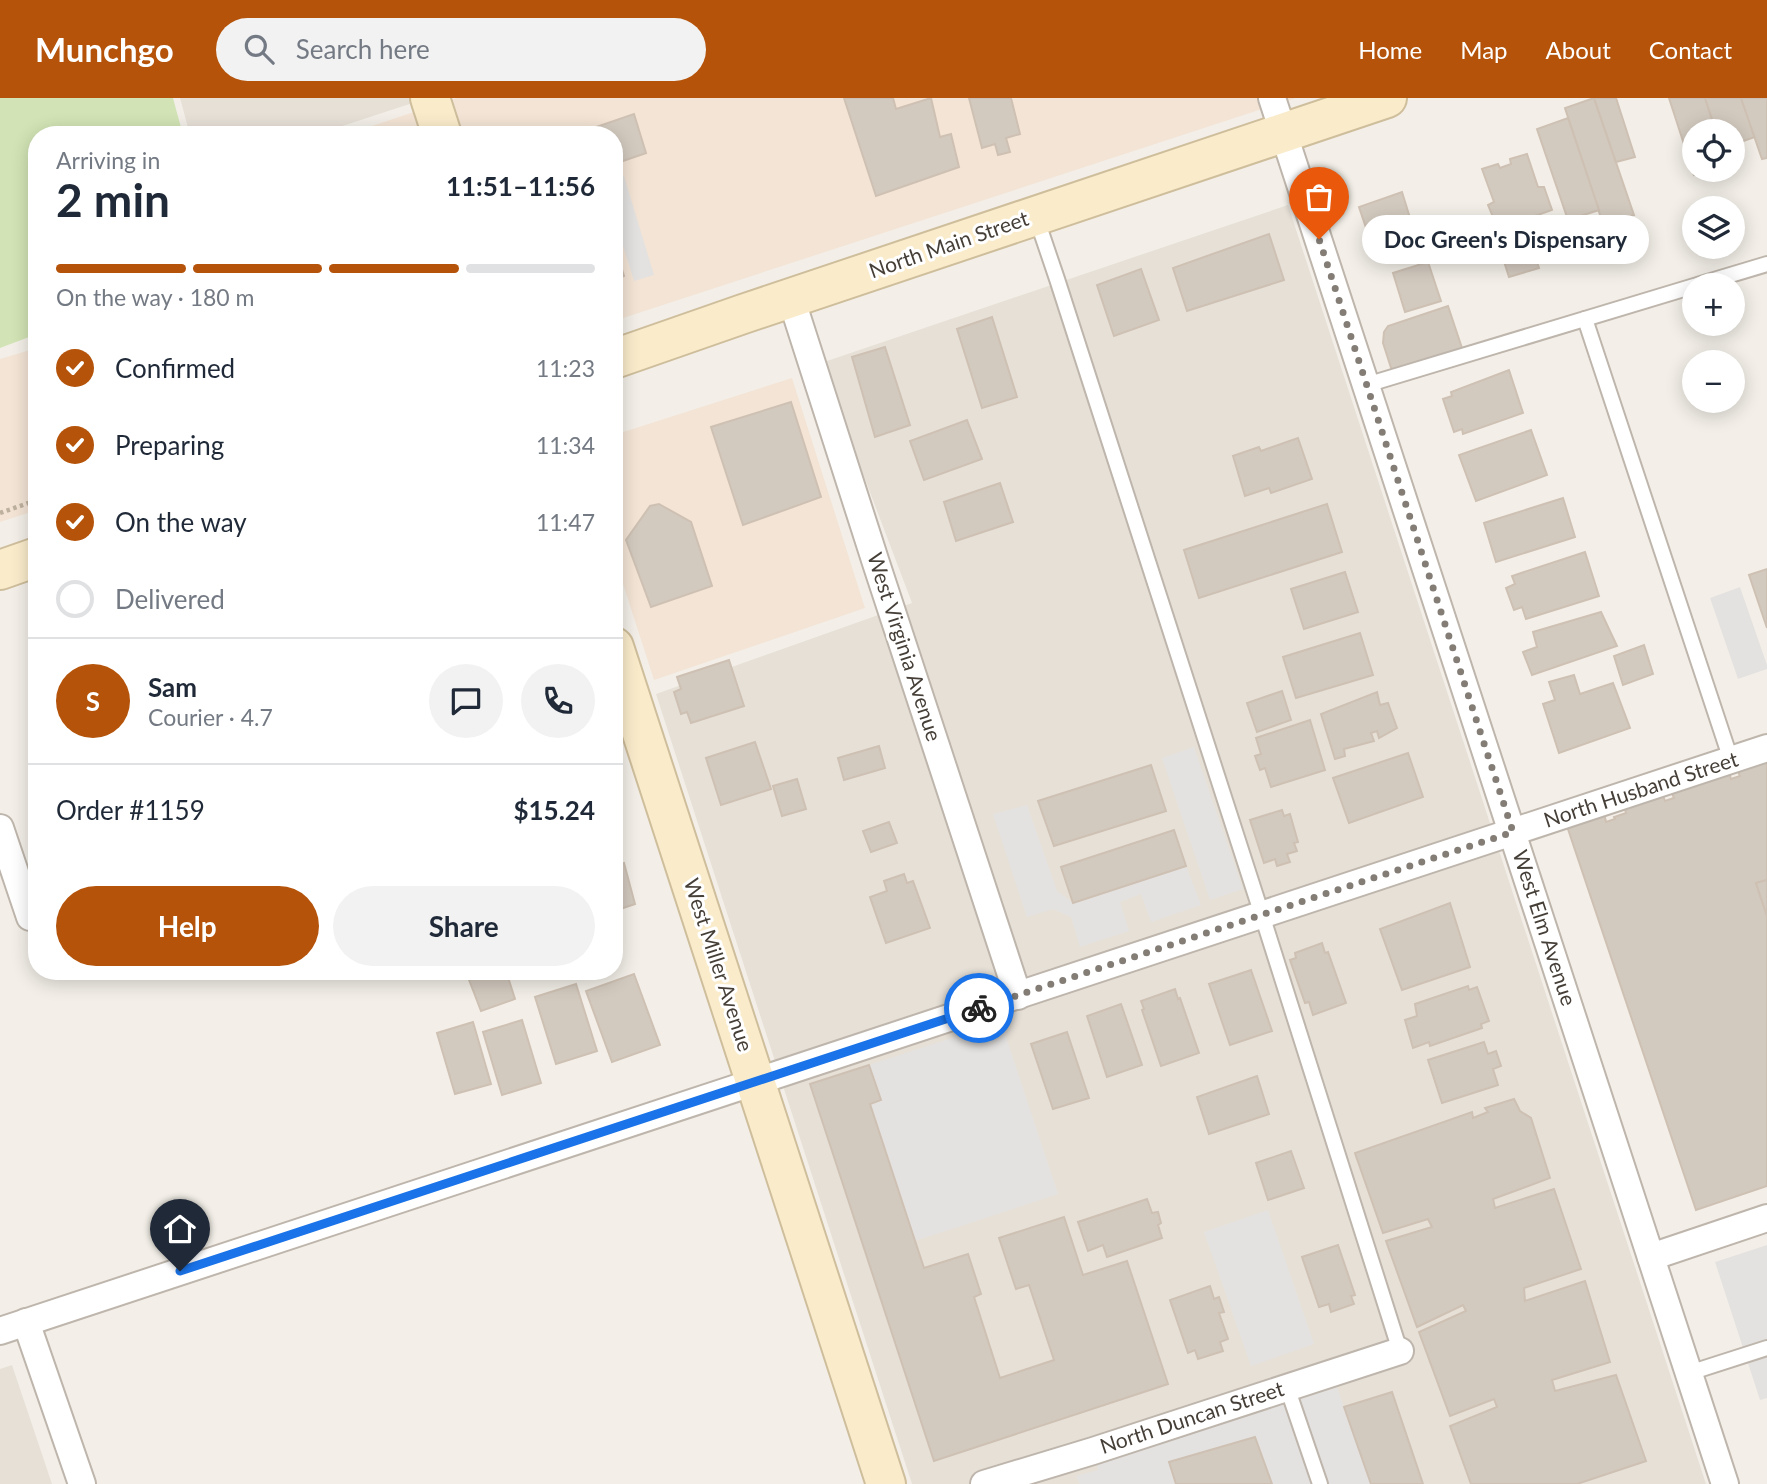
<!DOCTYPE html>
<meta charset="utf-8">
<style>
body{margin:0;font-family:Lato,sans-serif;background:#f2f2f3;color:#1f2937;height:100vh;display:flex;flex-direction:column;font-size:26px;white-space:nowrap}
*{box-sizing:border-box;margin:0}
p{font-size:23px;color:#747a83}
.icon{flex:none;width:38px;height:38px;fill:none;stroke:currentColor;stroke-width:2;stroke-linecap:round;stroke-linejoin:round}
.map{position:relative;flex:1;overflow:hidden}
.side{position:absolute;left:28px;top:28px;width:595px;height:854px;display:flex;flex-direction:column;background:#fff;border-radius:28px;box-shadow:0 4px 18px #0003}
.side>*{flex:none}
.tools{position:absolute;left:1682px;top:21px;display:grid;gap:14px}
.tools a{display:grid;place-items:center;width:63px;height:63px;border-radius:50%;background:#fff;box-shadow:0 4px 18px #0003;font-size:35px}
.pin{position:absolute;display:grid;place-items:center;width:60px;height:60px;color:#fff;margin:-72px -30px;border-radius:50% 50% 50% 0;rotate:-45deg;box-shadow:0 0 7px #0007}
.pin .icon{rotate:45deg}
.courier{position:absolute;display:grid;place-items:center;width:70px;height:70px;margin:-35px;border:5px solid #1a73e8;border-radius:50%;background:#fff;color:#222;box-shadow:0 2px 9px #0007}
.bubble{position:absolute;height:49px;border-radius:24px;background:#fff;box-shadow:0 4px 18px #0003;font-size:23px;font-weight:700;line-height:49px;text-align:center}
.head em{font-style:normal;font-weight:700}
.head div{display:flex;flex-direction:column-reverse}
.head{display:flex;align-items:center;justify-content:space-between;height:119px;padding:0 28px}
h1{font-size:46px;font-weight:700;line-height:52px}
.bar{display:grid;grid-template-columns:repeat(4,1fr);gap:10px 7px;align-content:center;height:84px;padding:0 28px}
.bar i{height:9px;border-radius:5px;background:#e0e1e3}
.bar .on{background:#b45309}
.bar p{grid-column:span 4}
.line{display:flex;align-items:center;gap:18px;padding:0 28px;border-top:2px solid #e0e1e3}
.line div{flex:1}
.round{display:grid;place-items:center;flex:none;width:74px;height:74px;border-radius:37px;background:#f2f2f3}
ol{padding:0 28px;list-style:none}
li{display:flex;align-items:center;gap:21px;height:77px}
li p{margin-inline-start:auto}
li .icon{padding:7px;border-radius:50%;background:#b45309;color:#fff;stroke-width:4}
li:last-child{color:#747a83}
li i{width:38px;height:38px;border:4px solid #e0e1e3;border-radius:50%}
.primary-button{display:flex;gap:14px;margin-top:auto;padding:14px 28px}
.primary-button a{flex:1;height:80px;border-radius:42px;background:#b45309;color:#fff;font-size:28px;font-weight:700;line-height:80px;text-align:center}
.primary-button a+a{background:#f2f2f3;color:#1f2937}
header{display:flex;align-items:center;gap:42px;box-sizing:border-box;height:98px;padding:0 35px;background:#b45309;color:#fff}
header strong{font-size:33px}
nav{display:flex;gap:38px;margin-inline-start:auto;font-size:24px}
.search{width:490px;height:63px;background:#f2f2f3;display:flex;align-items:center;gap:18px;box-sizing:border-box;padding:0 24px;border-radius:38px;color:#747a83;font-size:26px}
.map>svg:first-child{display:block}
.residential{fill:#e6e0d7}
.commercial{fill:#f3e4d5}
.green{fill:#d2e4b5}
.parking{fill:#e4e2e0}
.building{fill:#d3cabf;stroke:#cec1b3;stroke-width:2}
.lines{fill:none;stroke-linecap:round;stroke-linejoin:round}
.lane-casing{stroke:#beb6ac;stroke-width:18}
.street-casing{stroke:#beb6ac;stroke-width:30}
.secondary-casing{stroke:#cfbe9c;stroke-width:42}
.path{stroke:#beb19e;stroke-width:4.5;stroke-dasharray:3.5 3.5;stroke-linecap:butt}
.lane{stroke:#fff;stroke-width:14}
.street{stroke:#fff;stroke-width:26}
.secondary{stroke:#faeccb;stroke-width:38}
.done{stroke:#837d76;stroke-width:7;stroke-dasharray:0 12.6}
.route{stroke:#1a73e8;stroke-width:9}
.labels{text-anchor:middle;stroke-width:6;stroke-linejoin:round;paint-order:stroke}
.street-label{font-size:21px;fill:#463f38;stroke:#fff}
</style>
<header>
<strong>Munchgo</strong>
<div class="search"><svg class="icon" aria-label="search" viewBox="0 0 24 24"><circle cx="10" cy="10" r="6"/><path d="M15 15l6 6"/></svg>Search here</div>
<nav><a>Home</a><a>Map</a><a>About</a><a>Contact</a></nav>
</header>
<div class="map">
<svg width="1767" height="1386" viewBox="0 0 1767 1386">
<rect width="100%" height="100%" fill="#f3efe8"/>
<g class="residential">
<polygon points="180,0 428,0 315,37 190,37"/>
<polygon points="1288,107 1706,1386 912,1386 656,596 912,505 821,265"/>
<polygon points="12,1267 52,1386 0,1386 0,1271"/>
</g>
<g class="commercial">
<polygon points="456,0 1296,0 614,223 614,37 345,37"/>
<polygon points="37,250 37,412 0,424 0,261"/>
<polygon points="792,280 865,510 654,582 614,458 614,337"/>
</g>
<polygon class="green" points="0,0 173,0 183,37 37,37 37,236 0,250"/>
<g class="parking">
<polygon points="624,78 654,177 634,183 614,119 614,80"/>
<polygon points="1740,489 1767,567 1767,571 1738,581 1710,500"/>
<polygon points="1194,649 1243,791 1210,802 1162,660"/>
<polygon points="1027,707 1057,793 1073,805 1186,768 1201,807 1151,824 1141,796 1120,804 1129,833 1080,849 1071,819 1053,811 1027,819 993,716"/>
<polygon points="1001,924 1058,1096 915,1143 870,1006 881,1002 869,967"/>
<polygon points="1268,1112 1314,1246 1251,1268 1204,1134"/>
<polygon points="1767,1147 1767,1300 1760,1302 1715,1164"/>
<polygon points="1332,1275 1371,1386 1272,1386 1255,1339 1169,1364 1175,1386 1080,1386 1076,1378 1098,1372 1093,1353"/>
</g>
<g class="building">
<polygon points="844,0 893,0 896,11 931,0 940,39 951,36 959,69 876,98"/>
<polygon points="969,0 1011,0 1020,36 1006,40 1010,54 998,57 995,46 982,50"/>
<polygon points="1594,0 1634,117 1603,126 1565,10"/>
<polygon points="1594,0 1616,0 1635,59 1616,64"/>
<polygon points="1669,0 1705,0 1716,33 1694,33 1694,72 1711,72 1694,77"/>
<polygon points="1705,0 1741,0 1755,39 1732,47 1732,33 1716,33"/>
<polygon points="1741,0 1767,0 1767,60 1762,61"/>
<polygon points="634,16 646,55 614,66 614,37 573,37"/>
<polygon points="1568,20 1599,112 1568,122 1537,31"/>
<polygon points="1527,56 1538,89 1544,89 1552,112 1498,131 1488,107 1494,104 1482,71 1498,66 1500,70 1511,66 1510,61"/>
<polygon points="1402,94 1419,149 1377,162 1359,109"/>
<polygon points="1269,136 1284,182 1187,213 1173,170"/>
<polygon points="1529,139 1539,170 1509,179 1499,148"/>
<polygon points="614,147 624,178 614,182"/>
<polygon points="1428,164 1441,203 1405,214 1393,175"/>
<polygon points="1141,171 1159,222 1114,238 1097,187"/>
<polygon points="1448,208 1463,253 1393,276 1383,245 1384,234 1388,228"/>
<polygon points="992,219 1017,299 982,310 957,231"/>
<polygon points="885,249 910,327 875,339 852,259"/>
<polygon points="1509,272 1523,315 1463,336 1462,331 1454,334 1443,301 1452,298 1451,294"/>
<polygon points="791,304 821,399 743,427 711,329"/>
<polygon points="967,322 982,361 924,382 910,343"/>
<polygon points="1531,332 1547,377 1476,403 1459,357"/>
<polygon points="1298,340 1312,381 1271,395 1269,390 1245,398 1233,358 1259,349 1261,353"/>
<polygon points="1000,385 1013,424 956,443 944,404"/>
<polygon points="1563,400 1575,439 1496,464 1484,425"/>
<polygon points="659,406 691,424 712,488 651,509 626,442 650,408"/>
<polygon points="1327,406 1342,454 1199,500 1184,452"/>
<polygon points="1585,454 1599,498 1526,521 1522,509 1514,512 1506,490 1515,486 1512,478"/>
<polygon points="1767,471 1767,530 1749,477"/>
<polygon points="1345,474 1358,514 1304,531 1291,491"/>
<polygon points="1601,514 1617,548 1532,577 1523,554 1537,549 1533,534"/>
<polygon points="1360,535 1373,577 1296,600 1283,559"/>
<polygon points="1644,547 1653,576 1623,587 1614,558"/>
<polygon points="729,562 744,608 691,625 687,614 681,616 674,594 681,591 677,579"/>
<polygon points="1574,577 1580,596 1613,585 1630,630 1559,655 1543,606 1555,602 1549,584"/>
<polygon points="1282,593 1291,622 1257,634 1247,605"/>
<polygon points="1377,594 1380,607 1388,605 1397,630 1379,640 1377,633 1371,635 1374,643 1344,651 1345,658 1335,661 1321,616"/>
<polygon points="1310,622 1325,672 1271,689 1265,670 1260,672 1255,658 1261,656 1256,640"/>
<polygon points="755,644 771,691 721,707 706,660"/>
<polygon points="879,648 885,670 844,682 838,660"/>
<polygon points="1408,655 1423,699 1349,725 1333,680"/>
<polygon points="1767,661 1767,782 1756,785 1767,818 1767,1088 1696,1112 1567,728 1604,715 1606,724 1615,721 1614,719 1626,715 1624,708 1662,695 1665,703 1674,700 1671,693 1729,674 1731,681 1740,678 1737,671"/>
<polygon points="1151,667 1166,713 1054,748 1038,703"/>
<polygon points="797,681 806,711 782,718 773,688"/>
<polygon points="1282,712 1284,718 1290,716 1298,744 1294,745 1297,753 1287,756 1290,764 1277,768 1275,761 1264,765 1250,722"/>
<polygon points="889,724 897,745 871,754 863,733"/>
<polygon points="1174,732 1186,768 1073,805 1061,769"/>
<polygon points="624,765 635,806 614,813 614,768"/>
<polygon points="904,776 907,785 913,783 930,830 886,845 870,799 887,793 884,783"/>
<polygon points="1767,782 1767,818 1756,785"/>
<polygon points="1450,805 1470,869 1402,892 1380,831"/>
<polygon points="1322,845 1325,855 1328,854 1346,905 1313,917 1309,904 1305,905 1290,862 1296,860 1295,855"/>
<polygon points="1251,872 1272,933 1230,947 1209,886"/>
<polygon points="484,873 506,873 515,901 481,913 468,879"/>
<polygon points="634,876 660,947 612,964 586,893"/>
<polygon points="576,886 597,953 556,966 535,899"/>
<polygon points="1468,888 1469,892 1477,889 1489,923 1481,926 1482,930 1430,948 1429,944 1413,950 1405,922 1417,918 1415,906"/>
<polygon points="1175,891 1178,901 1180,900 1199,955 1161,968 1142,912 1144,911 1141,903"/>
<polygon points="1121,906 1142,967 1107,979 1087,918"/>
<polygon points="522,922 541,985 502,997 483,934"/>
<polygon points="473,924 491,986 455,996 437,935"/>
<polygon points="1067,934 1089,1000 1053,1011 1031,946"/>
<polygon points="1484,944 1488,956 1496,953 1501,968 1493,971 1498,987 1442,1005 1428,962"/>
<polygon points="869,967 881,1002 870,1006 924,1170 968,1156 981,1196 974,1199 1000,1280 1054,1262 1029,1187 1016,1191 999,1140 1064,1119 1083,1177 1127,1163 1168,1286 934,1363 810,986"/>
<polygon points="1257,978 1269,1016 1209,1036 1197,999"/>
<polygon points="1514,1001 1520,1013 1531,1020 1550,1080 1493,1101 1495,1110 1554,1091 1581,1171 1524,1190 1525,1203 1585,1183 1610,1264 1552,1282 1555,1293 1616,1277 1646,1363 1577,1386 1471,1386 1450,1328 1497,1309 1494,1301 1450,1318 1419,1234 1466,1213 1463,1207 1417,1229 1386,1143 1432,1129 1428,1121 1383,1135 1355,1055 1472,1014 1473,1020 1488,1014 1485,1010"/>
<polygon points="1291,1053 1304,1090 1268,1102 1256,1065"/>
<polygon points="1147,1101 1152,1115 1158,1114 1161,1125 1158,1127 1162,1140 1107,1159 1103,1147 1088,1153 1078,1124"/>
<polygon points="1338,1147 1355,1197 1351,1198 1354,1206 1331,1214 1329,1206 1319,1209 1302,1159"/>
<polygon points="1210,1188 1214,1201 1219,1199 1224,1214 1219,1215 1228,1241 1220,1244 1223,1253 1198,1261 1195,1252 1188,1255 1170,1202"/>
<polygon points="1392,1294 1423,1386 1371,1386 1344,1309"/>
<polygon points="1255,1339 1272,1386 1176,1386 1169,1364"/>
</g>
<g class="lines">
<g class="lane-casing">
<g id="lane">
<polyline points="1036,119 1057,181 1262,817 1400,1253"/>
<polyline points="1697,187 1767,166"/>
<polyline points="1585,221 1731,662"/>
<polyline points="1366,287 1694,188"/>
<polyline points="1689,1275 1767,1250"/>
<polyline points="1287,1289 1320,1386"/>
</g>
</g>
<g class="street-casing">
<g id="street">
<polyline points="1272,0 1725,1386"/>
<polyline points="791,200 876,465 1018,898"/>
<polyline points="614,627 638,620"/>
<polyline points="0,730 30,819 37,817"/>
<polyline points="1651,1159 1767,1120"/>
<polyline points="26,1224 82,1386"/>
<polyline points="0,1233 1767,650"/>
<polyline points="984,1386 1093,1353 1400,1253"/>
</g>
</g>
<g class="secondary-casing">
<g id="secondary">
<polyline points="430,0 442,37"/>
<polyline points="614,261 743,216 1387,0"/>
<polyline points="0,472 37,459"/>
<polyline points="614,549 886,1386"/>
</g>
</g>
<polyline class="path" points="0,415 37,402"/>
<use href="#lane" class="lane"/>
<use href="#street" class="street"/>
<use href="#secondary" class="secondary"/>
</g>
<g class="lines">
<polyline class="done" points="979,910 1513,734 1319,141"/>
<polyline class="route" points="180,1173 979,910"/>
</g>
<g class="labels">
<g class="street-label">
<text transform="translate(949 147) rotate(-19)" y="7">North Main Street</text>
<text transform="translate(904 549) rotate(72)" y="7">West Virginia Avenue</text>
<text transform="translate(1641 692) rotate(-18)" y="7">North Husband Street</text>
<text transform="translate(1544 830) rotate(72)" y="7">West Elm Avenue</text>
<text transform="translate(718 867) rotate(72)" y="7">West Miller Avenue</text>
<text transform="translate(1192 1320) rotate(-18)" y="7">North Duncan Street</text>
</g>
</g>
</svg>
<div class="tools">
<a><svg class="icon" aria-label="locate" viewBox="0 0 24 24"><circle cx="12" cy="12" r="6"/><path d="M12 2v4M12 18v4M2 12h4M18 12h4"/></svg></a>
<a><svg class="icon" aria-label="layers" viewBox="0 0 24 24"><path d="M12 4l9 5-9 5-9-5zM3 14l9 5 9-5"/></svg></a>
<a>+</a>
<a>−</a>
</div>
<div class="pin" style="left:1319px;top:141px;background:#ea580c"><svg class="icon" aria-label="bag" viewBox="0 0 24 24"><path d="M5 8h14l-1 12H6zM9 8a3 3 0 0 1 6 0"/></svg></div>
<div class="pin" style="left:180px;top:1173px;background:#1f2937"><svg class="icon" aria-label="home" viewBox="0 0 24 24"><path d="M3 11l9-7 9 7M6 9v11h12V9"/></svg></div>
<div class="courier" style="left:979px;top:910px"><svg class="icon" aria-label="bike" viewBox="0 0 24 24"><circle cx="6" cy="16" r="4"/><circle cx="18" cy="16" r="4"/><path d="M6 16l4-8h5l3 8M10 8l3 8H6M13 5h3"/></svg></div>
<div class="bubble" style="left:1362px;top:117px;width:287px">Doc Green's Dispensary</div>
<section class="side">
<div class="head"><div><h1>2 min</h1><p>Arriving in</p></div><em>11:51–11:56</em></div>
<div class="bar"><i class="on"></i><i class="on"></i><i class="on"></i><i></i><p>On the way · 180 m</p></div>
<ol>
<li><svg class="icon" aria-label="check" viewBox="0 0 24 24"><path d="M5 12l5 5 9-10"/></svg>Confirmed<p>11:23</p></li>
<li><svg class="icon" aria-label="check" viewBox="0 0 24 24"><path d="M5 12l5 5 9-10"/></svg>Preparing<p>11:34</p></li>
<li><svg class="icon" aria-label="check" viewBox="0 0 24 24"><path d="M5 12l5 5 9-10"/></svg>On the way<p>11:47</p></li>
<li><i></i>Delivered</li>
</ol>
<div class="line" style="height:126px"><b class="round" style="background:#b45309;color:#fff">S</b><div><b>Sam</b><p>Courier · 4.7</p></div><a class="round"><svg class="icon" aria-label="chat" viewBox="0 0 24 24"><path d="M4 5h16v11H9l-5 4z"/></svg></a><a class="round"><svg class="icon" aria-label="phone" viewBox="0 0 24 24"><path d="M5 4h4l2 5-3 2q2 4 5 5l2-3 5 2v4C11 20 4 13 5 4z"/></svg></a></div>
<div class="line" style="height:91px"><div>Order #1159</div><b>$15.24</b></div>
<div class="primary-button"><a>Help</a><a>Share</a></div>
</section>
</div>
